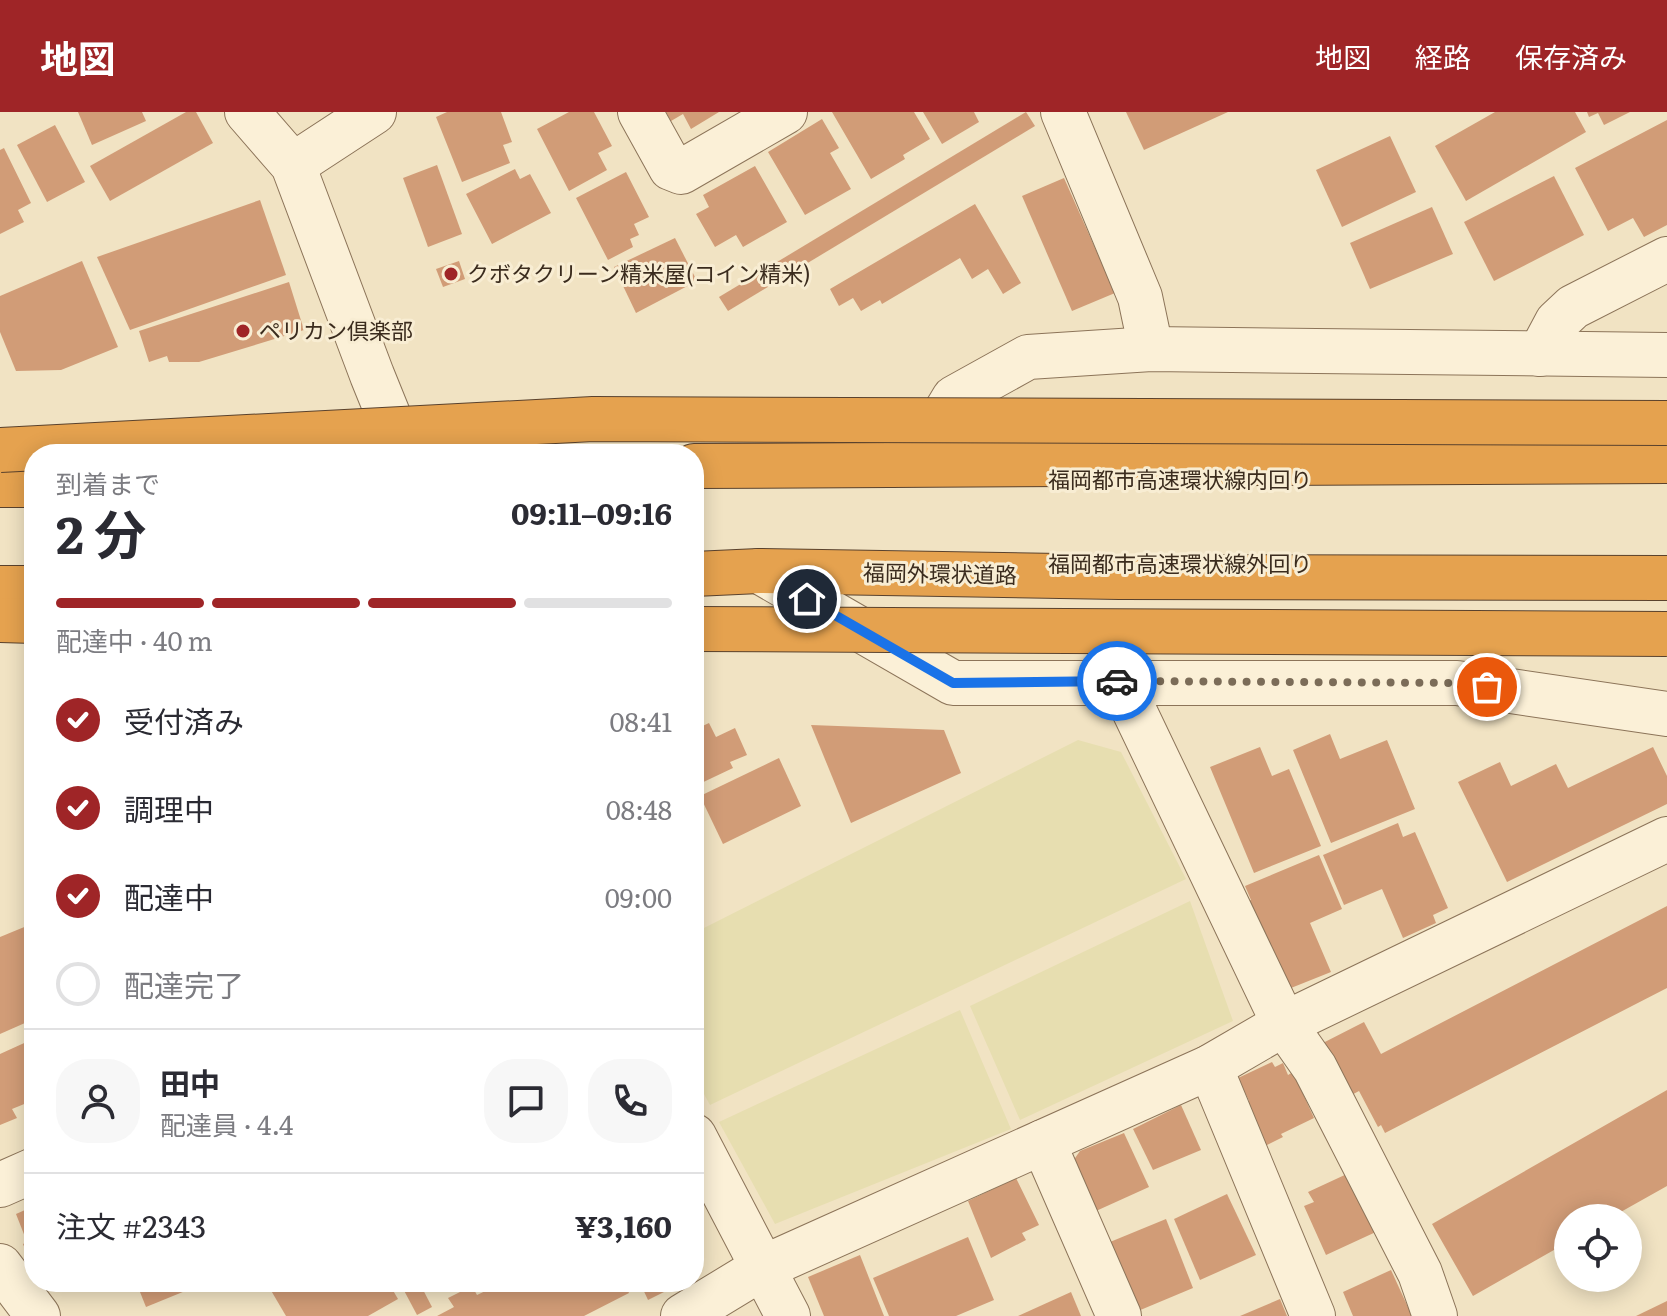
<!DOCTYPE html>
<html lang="ja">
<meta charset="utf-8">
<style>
body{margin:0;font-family:Literata,"Noto Sans JP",serif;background:#f7f7f7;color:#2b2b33;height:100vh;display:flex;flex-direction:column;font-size:30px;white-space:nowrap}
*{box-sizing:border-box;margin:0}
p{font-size:26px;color:#7c7c81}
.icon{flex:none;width:44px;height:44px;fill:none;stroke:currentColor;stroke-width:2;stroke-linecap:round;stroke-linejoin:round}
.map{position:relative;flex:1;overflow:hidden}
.side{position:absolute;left:24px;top:332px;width:680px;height:848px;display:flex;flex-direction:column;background:#fff;border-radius:32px;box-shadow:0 4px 20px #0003}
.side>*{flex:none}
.controls{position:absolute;left:1554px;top:1092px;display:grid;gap:16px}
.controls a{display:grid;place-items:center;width:88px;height:88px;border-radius:50%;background:#fff;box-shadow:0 4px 20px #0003;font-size:40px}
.pin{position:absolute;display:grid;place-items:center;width:68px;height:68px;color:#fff;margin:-34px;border:4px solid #fff;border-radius:50%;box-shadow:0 2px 8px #0007}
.courier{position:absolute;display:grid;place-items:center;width:80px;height:80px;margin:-40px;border:6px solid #1a73e8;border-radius:50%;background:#fff;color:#222;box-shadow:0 2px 10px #0007}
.overview em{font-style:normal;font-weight:700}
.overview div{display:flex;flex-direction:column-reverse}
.overview{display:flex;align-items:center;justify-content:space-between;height:136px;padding:0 32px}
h1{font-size:52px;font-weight:700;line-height:60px}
.bar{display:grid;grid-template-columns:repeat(4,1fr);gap:12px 8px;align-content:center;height:96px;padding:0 32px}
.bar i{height:10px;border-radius:6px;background:#e1e1e2}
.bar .active{background:#9f2527}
.bar p{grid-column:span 4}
.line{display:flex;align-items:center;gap:20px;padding:0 32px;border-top:2px solid #e1e1e2}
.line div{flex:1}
.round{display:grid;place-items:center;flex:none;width:84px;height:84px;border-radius:32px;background:#f7f7f7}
ol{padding:0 32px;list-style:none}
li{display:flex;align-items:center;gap:24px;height:88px}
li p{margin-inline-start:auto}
li .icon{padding:8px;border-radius:50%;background:#9f2527;color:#fff;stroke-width:4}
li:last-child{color:#7c7c81}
li i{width:44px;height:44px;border:4px solid #e1e1e2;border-radius:50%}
header{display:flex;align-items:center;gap:48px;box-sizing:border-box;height:112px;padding:0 40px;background:#9f2527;color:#fff}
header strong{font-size:38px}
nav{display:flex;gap:44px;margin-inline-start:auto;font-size:28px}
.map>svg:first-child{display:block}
.farmland{fill:#e7deb0}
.building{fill:#d19c77}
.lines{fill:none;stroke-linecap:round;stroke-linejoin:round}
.minor-casing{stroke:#8c7459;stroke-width:46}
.highway-casing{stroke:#5a422d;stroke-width:46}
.minor{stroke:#fbf0d7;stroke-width:44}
.highway{stroke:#e5a24f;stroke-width:44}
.highway-bridge-casing{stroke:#5a422d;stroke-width:46;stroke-linecap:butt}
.highway-bridge{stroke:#e5a24f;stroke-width:44}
.done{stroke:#7b6c58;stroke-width:8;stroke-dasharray:0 14.4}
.route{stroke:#1a73e8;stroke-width:10}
.poi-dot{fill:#9f2527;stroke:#f8edd3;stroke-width:3}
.labels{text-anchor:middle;stroke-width:6;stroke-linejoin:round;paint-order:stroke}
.poi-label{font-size:22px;fill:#3b2c1e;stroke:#f8edd3;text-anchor:start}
.street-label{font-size:22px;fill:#3b2c1e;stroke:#f8edd3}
</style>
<header>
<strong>地図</strong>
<nav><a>地図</a><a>経路</a><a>保存済み</a></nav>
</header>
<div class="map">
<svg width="1667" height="1204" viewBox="0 0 1667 1204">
<rect width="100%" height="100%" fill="#f1e3c3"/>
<g class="farmland">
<polygon points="1078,628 1121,640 1186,767 710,993 694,964 694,821"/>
<polygon points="1190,789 1233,909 1020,1008 970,894"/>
<polygon points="960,898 1011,1017 775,1112 719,1010"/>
</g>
<g class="building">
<polygon points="78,0 142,0 146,9 92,33"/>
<polygon points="186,0 196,0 213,31 110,89 90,54"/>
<polygon points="447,0 501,0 512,30 503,33 510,51 462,70 436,5"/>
<polygon points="569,0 594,0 612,34 598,41 607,58 569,79 537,17"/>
<polygon points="666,0 719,0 691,17 683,2 671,9"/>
<polygon points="832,0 914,0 930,27 903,43 905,47 871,67"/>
<polygon points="923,0 974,0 979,10 942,32"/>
<polygon points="1026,0 1035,14 728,199 719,185"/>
<polygon points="1126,0 1228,0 1144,38"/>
<polygon points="1495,0 1575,0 1586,20 1466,89 1435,34"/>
<polygon points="1587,0 1630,0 1604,13 1598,1 1589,5"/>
<polygon points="822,7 839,36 830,41 851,77 805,103 768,40"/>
<polygon points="1667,8 1667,113 1644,125 1633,106 1608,119 1575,56"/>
<polygon points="55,13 85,70 47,90 17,33"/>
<polygon points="1390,24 1416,80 1342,115 1316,58"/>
<polygon points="4,36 31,91 18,98 24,110 0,122 0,38"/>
<polygon points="437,53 462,122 428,135 403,66"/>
<polygon points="755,54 787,110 743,135 736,123 715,135 696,102 709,95 703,83"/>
<polygon points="515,57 520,67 530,62 551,101 492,132 466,82"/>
<polygon points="626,60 649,105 634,112 639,123 630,127 633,135 608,148 576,86"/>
<polygon points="1554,64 1584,123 1494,169 1464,110"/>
<polygon points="1064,66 1115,181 1072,199 1022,84"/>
<polygon points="260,88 286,163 130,218 97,145"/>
<polygon points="975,92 1021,171 1003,182 988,157 972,167 960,146 882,192 880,188 861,199 853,186 839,194 830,177"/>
<polygon points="1432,95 1453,142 1370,177 1350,131"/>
<polygon points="675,126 697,169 636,201 614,155"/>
<polygon points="82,149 118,235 61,258 16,259 0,220 0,184"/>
<polygon points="459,149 465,167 443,175 436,157"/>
<polygon points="289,170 304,218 199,250 169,250 167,244 149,250 139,219"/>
<polygon points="709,611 716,625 735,616 747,643 730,650 733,656 695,674 694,618"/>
<polygon points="811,613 944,618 961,661 851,711"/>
<polygon points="1330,622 1340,647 1387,628 1415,697 1331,731 1293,638"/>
<polygon points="1260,635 1272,664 1289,657 1321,734 1254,761 1210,655"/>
<polygon points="1653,635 1667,664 1667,692 1507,770 1458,670 1500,650 1511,674 1556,652 1568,676"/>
<polygon points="779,646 801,694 723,732 700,684"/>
<polygon points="1398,711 1403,725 1415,720 1448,796 1433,803 1436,811 1403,826 1382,777 1344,793 1323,743"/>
<polygon points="1319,743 1342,797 1310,811 1331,860 1281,880 1244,791 1251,788 1245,774"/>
<polygon points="1667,794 1667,876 1385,1021 1381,1013 1378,1015 1359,979 1344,987 1317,934 1364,910 1381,942"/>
<polygon points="34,811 34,907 0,922 0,825"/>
<polygon points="33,927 34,988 12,997 17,1006 0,1013 0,942"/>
<polygon points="1272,950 1275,955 1283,951 1288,963 1293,960 1314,1006 1281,1022 1283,1025 1261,1036 1241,992 1249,989 1238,966"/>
<polygon points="1667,978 1667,1074 1610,1106 1568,1106 1568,1130 1473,1184 1432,1112"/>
<polygon points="1181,993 1201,1038 1153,1058 1133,1017"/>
<polygon points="1124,1021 1149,1075 1096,1099 1073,1049 1080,1039"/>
<polygon points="1349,1061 1378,1119 1326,1143 1304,1094 1314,1090 1308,1080"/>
<polygon points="1016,1066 1039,1113 1022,1121 1026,1128 991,1146 968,1089"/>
<polygon points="1227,1082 1256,1143 1200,1168 1174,1107"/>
<polygon points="34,1094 34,1159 23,1132 27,1130 16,1102"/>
<polygon points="1166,1107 1193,1176 1138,1199 1110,1130"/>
<polygon points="968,1125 994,1188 956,1204 889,1204 873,1166"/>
<polygon points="860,1143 884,1204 824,1204 808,1165"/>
<polygon points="1391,1158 1412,1204 1353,1204 1343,1180"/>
<polygon points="38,1170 90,1170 68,1179 64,1171 42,1179"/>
<polygon points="136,1170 193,1170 195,1175 146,1195"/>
<polygon points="266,1170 388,1170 398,1187 368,1204 286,1204"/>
<polygon points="419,1170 432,1195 417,1203 400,1171"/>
<polygon points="497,1170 624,1170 629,1181 584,1204 437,1204 454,1195 448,1186 472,1174 477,1183 498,1173"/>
<polygon points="648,1170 659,1170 664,1180 648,1188 641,1173"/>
<polygon points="1071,1180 1081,1204 1018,1204"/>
<polygon points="1280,1187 1287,1204 1240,1204"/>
<polygon points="1667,1189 1667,1204 1636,1204"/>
</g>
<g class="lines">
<g class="minor-casing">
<g id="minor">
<polyline points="247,0 293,53 372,263 404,342"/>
<polyline points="640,0 671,56 681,60 785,0"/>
<polyline points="1063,0 1140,185 1151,237"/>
<polyline points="293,53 374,0"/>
<polyline points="1540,242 1557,210 1573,195 1667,147"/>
<polyline points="915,351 954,286 1028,245 1151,237 1667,243"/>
<polyline points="759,459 953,571 1457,571 1667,602"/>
<polyline points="1120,569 1284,912 1315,956 1420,1161 1435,1204"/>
<polyline points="1210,955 1313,1204"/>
<polyline points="694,1024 788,1204"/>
<polyline points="1043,1030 1119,1204"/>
<polyline points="0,1073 34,1058"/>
<polyline points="0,1154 38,1204"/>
<polyline points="683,1204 762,1156 1210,955 1284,912 1667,727"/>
</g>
</g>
<g class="highway-casing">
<g id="highway">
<polyline points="694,354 1667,349"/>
<polyline points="0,373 34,373"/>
<polyline points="694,462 759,459 1119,465 1667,466"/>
<polyline points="0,476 34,476"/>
<polyline points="0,508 34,509"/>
</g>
</g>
<use href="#minor" class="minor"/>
<use href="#highway" class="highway"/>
<g class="highway-bridge-casing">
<g id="highway-bridge">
<polyline points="0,338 593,307 1667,311"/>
<polyline points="694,517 1667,522"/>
</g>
</g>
<use href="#highway-bridge" class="highway-bridge"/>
</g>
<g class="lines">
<polyline class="done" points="1117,569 1457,571 1487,575"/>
<polyline class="route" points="807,487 953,571 1117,569"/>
</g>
<g class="poi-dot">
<circle cx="451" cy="162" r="8"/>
<circle cx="243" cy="219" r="8"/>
</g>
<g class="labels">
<g class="poi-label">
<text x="467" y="170">クボタクリーン精米屋(コイン精米)</text>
<text x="259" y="227">ペリカン倶楽部</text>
</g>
<g class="street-label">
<text x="1180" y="376">福岡都市高速環状線内回り</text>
<text x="1180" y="460">福岡都市高速環状線外回り</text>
<text transform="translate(940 462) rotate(1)" y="8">福岡外環状道路</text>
</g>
</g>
</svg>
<div class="controls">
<a><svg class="icon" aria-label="locate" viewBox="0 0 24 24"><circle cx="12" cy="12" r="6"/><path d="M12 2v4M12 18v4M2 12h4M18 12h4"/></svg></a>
</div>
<div class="pin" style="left:1487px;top:575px;background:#ea580c"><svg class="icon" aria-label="bag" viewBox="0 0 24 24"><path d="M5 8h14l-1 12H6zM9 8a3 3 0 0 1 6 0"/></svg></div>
<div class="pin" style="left:807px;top:487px;background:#1f2937"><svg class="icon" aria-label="home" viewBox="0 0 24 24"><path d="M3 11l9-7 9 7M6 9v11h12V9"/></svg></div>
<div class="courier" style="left:1117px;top:569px"><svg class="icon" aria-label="car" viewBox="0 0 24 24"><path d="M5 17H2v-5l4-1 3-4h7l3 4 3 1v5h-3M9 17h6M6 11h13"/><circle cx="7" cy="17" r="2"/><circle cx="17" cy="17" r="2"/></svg></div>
<section class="side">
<div class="overview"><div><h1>2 分</h1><p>到着まで</p></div><em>09:11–09:16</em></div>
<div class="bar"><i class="active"></i><i class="active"></i><i class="active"></i><i></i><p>配達中 · 40 m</p></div>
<ol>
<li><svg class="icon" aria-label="check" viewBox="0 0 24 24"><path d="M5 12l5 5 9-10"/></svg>受付済み<p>08:41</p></li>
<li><svg class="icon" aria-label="check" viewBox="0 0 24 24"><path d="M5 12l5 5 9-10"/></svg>調理中<p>08:48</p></li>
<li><svg class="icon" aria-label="check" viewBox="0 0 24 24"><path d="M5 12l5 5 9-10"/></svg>配達中<p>09:00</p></li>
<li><i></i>配達完了</li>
</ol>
<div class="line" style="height:144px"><a class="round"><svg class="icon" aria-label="person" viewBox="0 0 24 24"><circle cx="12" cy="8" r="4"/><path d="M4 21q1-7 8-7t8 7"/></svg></a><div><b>田中</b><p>配達員 · 4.4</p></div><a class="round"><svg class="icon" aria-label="chat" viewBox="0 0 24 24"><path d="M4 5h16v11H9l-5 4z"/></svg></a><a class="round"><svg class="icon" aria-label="phone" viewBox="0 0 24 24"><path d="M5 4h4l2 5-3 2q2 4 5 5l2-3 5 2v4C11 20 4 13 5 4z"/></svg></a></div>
<div class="line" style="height:104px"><div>注文 #2343</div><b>¥3,160</b></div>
</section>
</div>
